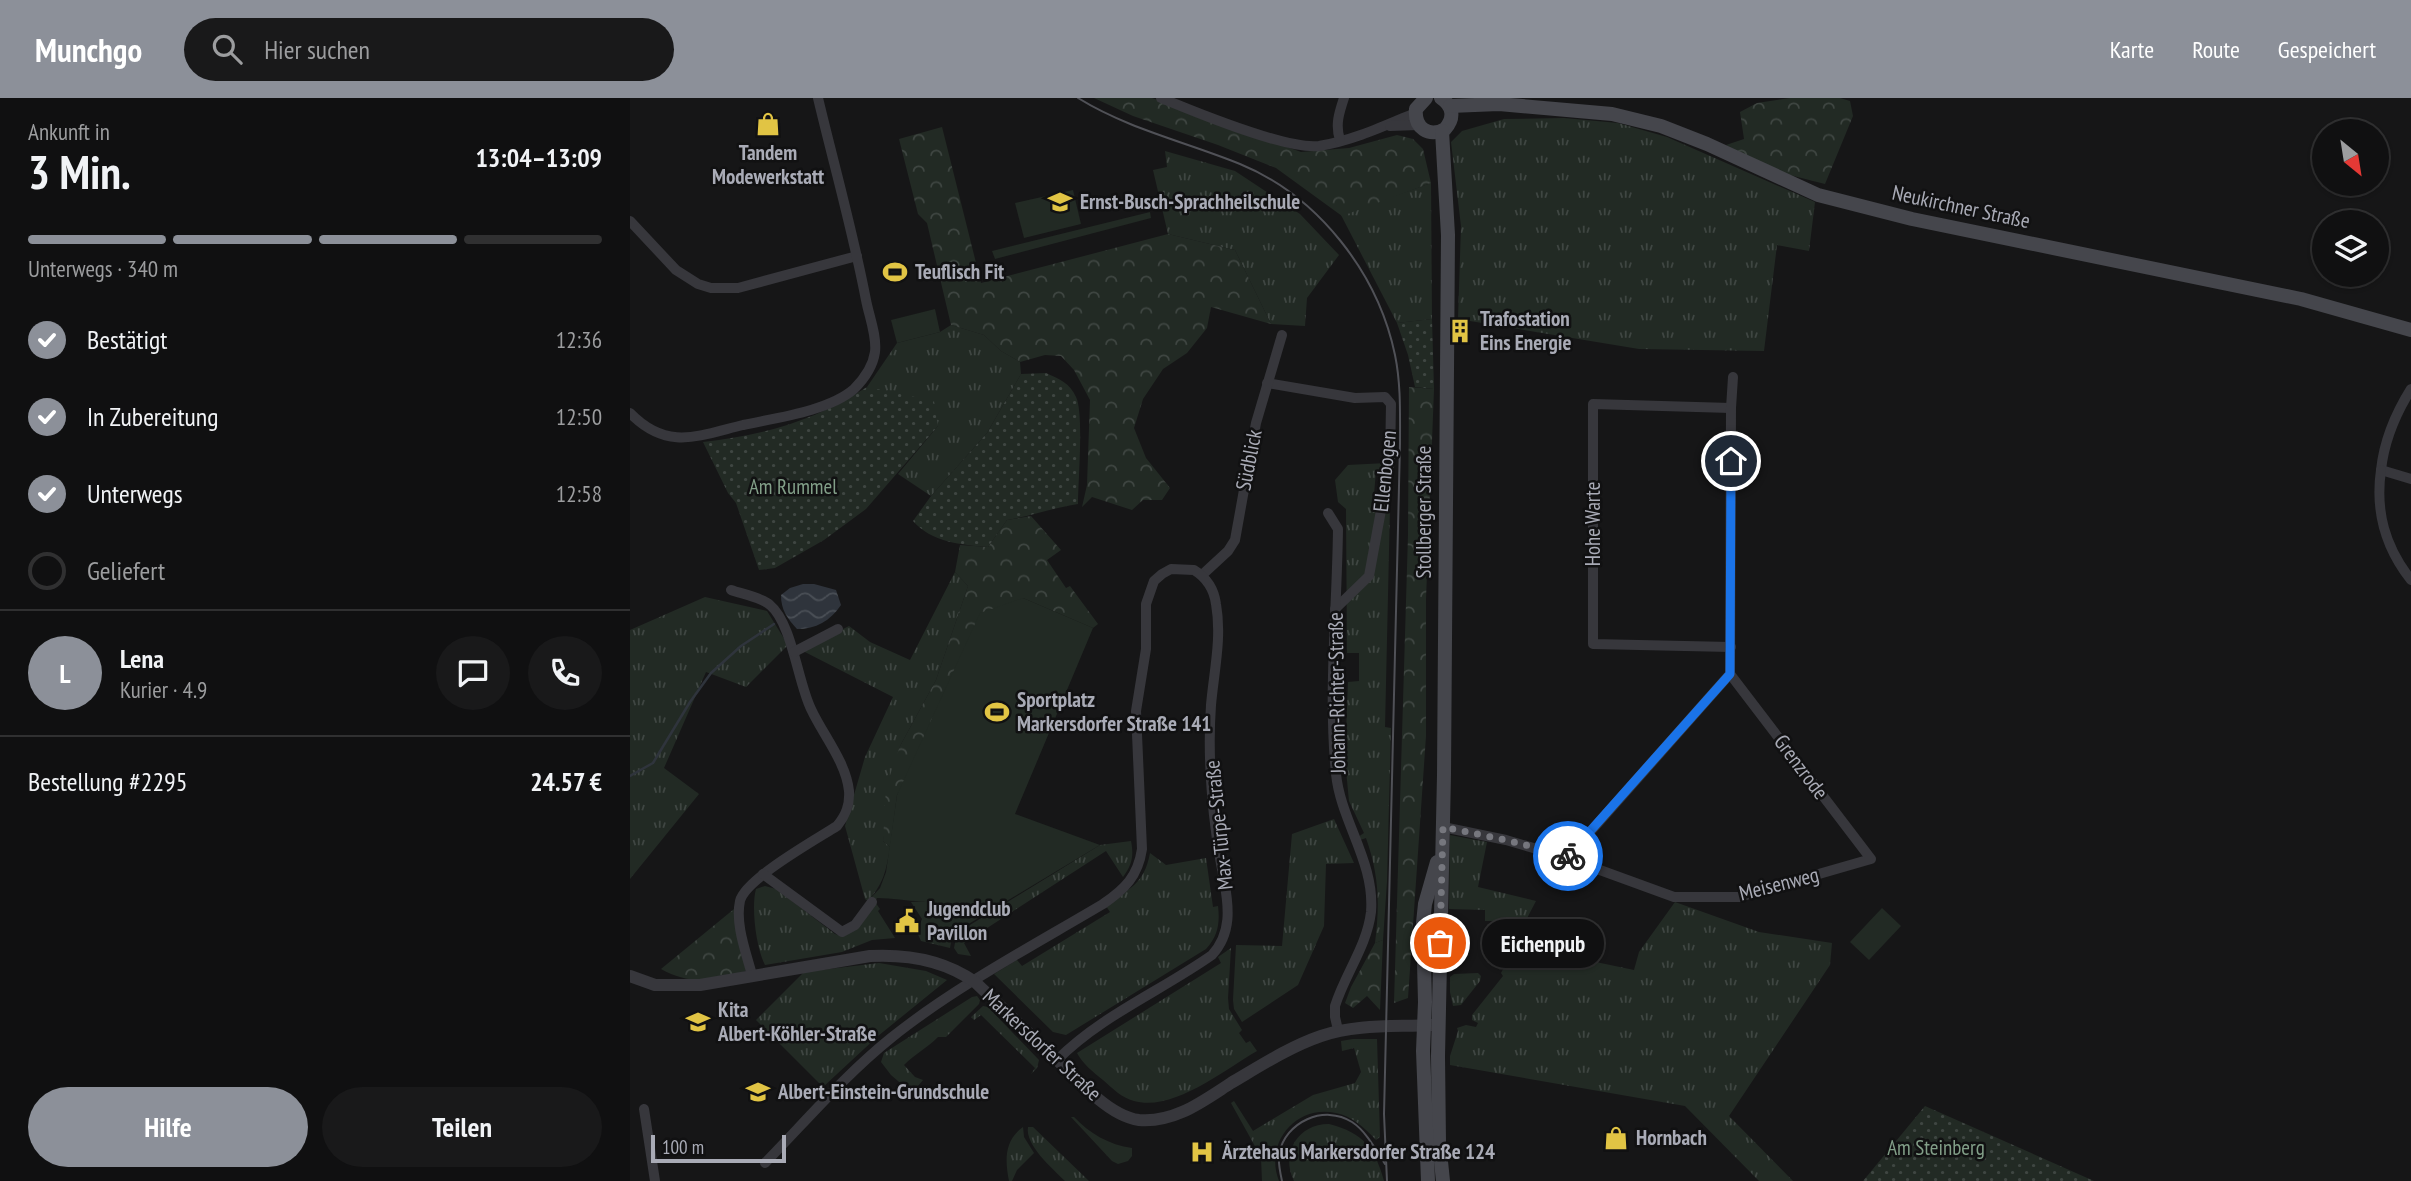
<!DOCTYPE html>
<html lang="de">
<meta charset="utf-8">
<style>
body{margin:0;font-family:"PT Sans Narrow",sans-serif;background:#19191a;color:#f1f3f6;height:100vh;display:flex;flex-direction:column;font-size:26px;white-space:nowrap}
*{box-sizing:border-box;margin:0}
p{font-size:23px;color:#9c9d9f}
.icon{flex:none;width:38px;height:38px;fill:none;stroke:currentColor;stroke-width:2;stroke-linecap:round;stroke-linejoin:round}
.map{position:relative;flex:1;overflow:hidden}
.sheet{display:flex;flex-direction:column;background:#101011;width:630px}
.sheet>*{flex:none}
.needle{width:46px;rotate:150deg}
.fabs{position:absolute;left:1682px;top:21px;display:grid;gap:14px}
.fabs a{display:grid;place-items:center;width:77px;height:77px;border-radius:50%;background:#101011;box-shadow:0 2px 5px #0004,0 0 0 2px #303031;font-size:35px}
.scale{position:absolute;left:21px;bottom:18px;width:135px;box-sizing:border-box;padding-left:7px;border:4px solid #a9abb6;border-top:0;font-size:19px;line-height:24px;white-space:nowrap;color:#a9abb6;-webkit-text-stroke:5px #111112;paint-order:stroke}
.pin{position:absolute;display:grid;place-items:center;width:60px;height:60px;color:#fff;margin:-30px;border:4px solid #fff;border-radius:50%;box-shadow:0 2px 7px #0007}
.courier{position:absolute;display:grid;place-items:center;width:70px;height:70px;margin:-35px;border:5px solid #1a73e8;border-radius:50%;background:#fff;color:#222;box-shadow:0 2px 9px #0007}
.bubble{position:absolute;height:49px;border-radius:24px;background:#101011;box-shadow:0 2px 5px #0004,0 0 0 2px #303031;font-size:23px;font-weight:700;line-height:49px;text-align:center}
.headline em{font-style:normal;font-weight:700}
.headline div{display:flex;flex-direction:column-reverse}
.headline{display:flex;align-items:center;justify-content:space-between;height:119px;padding:0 28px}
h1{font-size:46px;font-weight:700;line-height:52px}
.bar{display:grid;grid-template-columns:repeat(4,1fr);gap:10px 7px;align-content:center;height:84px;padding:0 28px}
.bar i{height:9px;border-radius:5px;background:#303031}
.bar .active{background:#8c9099}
.bar p{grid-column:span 4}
.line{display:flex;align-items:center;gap:18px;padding:0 28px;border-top:2px solid #303031}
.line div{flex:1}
.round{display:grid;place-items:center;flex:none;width:74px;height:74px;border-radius:37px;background:#19191a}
ol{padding:0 28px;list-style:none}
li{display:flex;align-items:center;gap:21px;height:77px}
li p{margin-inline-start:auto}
li .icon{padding:7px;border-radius:50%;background:#8c9099;color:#fff;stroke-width:4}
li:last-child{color:#9c9d9f}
li i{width:38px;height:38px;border:4px solid #303031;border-radius:50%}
.action{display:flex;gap:14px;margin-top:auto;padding:14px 28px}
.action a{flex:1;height:80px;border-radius:42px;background:#8c9099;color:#fff;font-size:28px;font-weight:700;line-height:80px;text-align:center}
.action a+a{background:#19191a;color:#f1f3f6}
header{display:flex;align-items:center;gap:42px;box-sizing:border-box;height:98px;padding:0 35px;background:#8c9099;color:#fff}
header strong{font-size:33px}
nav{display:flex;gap:38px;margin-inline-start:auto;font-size:24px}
.search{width:490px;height:63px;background:#19191a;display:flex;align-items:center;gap:18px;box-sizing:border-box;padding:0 24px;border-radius:38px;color:#9c9d9f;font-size:26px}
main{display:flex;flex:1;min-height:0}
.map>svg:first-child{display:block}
.grass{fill:url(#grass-tufts)}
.forest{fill:url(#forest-crowns)}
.garden{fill:url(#garden-dots)}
.pitch{fill:#222a24}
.water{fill:url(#water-waves)}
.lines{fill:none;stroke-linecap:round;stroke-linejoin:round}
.stream{stroke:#2f343c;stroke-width:2.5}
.minor{stroke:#37373c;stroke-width:10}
.tertiary{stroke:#37373c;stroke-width:12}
.secondary{stroke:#45464c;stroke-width:14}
.tram{stroke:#505157;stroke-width:2}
.done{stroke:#76777e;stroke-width:7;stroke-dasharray:0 12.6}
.route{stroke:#1a73e8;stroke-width:9}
.labels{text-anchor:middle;stroke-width:5;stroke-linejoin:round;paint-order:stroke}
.poi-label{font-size:21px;font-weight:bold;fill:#a9abb6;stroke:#111112;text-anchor:start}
.street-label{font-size:21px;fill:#a9abb6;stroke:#111112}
.park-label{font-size:21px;fill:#829f88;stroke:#111112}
</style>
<header>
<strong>Munchgo</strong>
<div class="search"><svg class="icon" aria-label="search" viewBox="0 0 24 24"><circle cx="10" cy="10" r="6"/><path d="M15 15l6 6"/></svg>Hier suchen</div>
<nav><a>Karte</a><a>Route</a><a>Gespeichert</a></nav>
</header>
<main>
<section class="sheet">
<div class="headline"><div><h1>3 Min.</h1><p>Ankunft in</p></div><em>13:04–13:09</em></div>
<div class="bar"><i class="active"></i><i class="active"></i><i class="active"></i><i></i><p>Unterwegs · 340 m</p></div>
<ol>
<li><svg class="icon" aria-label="check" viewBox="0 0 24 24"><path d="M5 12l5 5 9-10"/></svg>Bestätigt<p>12:36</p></li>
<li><svg class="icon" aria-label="check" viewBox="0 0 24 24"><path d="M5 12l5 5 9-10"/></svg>In Zubereitung<p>12:50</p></li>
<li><svg class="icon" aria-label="check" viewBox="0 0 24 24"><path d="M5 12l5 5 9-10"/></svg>Unterwegs<p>12:58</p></li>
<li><i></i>Geliefert</li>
</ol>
<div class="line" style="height:126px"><b class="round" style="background:#8c9099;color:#fff">L</b><div><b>Lena</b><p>Kurier · 4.9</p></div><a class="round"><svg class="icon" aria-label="chat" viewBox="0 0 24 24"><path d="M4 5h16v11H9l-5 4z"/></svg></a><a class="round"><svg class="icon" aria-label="phone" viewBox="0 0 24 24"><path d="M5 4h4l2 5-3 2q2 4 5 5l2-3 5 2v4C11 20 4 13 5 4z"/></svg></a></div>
<div class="line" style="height:91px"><div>Bestellung #2295</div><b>24.57 €</b></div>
<div class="action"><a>Hilfe</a><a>Teilen</a></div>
</section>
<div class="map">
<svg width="1781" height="1083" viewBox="0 0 1781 1083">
<defs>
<pattern id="grass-tufts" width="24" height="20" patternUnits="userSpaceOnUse" patternTransform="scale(1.75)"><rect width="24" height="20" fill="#222a24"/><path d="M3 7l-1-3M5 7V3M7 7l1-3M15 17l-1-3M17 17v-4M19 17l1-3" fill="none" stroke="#3f4642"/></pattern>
<pattern id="forest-crowns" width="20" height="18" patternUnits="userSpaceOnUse" patternTransform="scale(1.75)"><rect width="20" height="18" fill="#222a24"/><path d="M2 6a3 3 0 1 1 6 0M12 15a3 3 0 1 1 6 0" fill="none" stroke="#3f4642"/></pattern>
<pattern id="garden-dots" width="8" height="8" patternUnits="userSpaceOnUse" patternTransform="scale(1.75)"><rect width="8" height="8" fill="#222a24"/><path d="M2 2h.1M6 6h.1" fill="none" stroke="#3f4642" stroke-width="1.8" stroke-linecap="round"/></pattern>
<pattern id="water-waves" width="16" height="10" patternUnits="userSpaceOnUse" patternTransform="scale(1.75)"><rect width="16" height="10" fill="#2f343c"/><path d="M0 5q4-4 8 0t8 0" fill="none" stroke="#4a4f56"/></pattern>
</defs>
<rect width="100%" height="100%" fill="#161617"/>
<g class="grass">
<polygon points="934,20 988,25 1037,39 1185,104 1179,153 1147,147 1134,253 1009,251 828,221 831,128 821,44 832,33 874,21"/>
<polygon points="535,53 605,73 670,116 709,157 677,200 675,228 641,226 605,152 538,136 523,72 537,69"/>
<polygon points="801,85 802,221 767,225 711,117"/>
<polygon points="321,227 354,237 371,253 390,264 391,276 357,335 301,398 268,376 308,328 237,289 267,245 310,234"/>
<path d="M 757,365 L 755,374 L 746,373 L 743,408 L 760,408 L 755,629 L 761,630 L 757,783 L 753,842 L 745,845 C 750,805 749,777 736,740 L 730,742 L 728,739 L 734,735 L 719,703 L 715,661 L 718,584 L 729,583 L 729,555 L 717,555 L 716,411 L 708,404 L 705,382 L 718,367 Z"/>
<path d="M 325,474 L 338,488 L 306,582 L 270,648 L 253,743 L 260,749 C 256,773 254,785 238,803 L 235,801 L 215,728 L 235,659 L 263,599 L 171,552 L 219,528 L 240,544 L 280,562 Z"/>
<polygon points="75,499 137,513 158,547 116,589 76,574 34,670 69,696 0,781 0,532"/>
<polygon points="704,721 724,765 696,766 694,828 668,887 612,924 604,911 603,902 606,847 652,848 662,736"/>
<polygon points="820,737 857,744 848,789 906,803 870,872 865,867 868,823 855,823 855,812 819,811"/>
<path d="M 501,743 C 504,758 502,767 493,779 L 476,753 L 334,845 L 341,858 L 328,856 L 324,850 L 327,835 L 470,747 Z"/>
<path d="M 520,755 L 536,767 L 576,760 L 583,809 L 588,808 C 590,825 588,838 576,851 L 436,937 L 423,934 L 364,876 L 387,862 L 392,868 L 480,814 L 476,808 C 500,789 514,787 520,755 Z"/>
<path d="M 135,788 L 146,791 L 205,836 L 211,838 L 245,804 L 250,811 L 248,813 L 265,840 L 242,842 L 212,854 L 135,867 C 126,850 121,809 126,791 Z"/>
<polygon points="297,803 326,817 320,850 291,843 287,834 292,821 281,804"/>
<polygon points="1045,804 1129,834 1202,845 1200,867 1099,1018 1163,1083 1129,1083 1055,1008 820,967 820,958 828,933 827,930 836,927 846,929 848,925 842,922 842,917 873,878 871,875 892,836 920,842 918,854 1004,872 1009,854"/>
<path d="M 601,850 L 598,900 L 599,911 L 612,932 L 609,935 L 616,945 L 620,943 L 627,953 C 594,972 543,1014 504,1003 C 492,1000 482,990 473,982 C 463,974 453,966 447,955 L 591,865 L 588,859 Z"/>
<polygon points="249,865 296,873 317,882 248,938 193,989 126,922 174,874"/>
<polygon points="848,875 851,878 850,883 831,907 823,908 820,894 820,879 824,876"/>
<path d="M 347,898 L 350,902 L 349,906 L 316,939 L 308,939 C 297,950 285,956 274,967 L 285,979 L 293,982 L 282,995 L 261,977 L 251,964 L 254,955 L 342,899 Z"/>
<polygon points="353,908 358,909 409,962 407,970 401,976 405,970 351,917 344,922 341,919"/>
<path d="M 723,941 L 747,941 L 750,1039 L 746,1042 C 735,1030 722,1018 706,1015 C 665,1006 634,1046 649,1083 L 632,1083 L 631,1059 L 601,1005 L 604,1003 L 623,1033 L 683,997 L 725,985 L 731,974 L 724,950 L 712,953 L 711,943 Z"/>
<path d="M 441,1019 L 444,1019 C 459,1035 479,1047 502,1050 L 502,1058 L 498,1063 L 488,1066 L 482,1063 Z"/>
<path d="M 699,1026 C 734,1035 745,1051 754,1083 L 664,1083 C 650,1055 668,1026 699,1026 Z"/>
<path d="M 393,1029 L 394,1039 L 404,1055 L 387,1072 L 382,1083 L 379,1083 C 375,1062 374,1043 393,1029 Z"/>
<path d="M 398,1029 L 403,1029 L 459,1083 L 435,1083 C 422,1070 395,1047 398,1029 Z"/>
</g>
<g class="forest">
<polygon points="464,0 522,0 671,54 719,50 767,37 783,41 793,51 801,85 712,118 646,70 588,47 503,18"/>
<polygon points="1160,0 1210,0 1220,3 1223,18 1195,86 1148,74 1096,47 1114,41 1110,14 1127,5"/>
<polygon points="312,29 351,185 538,136 605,152 641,226 581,209 577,230 557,255 533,271 513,301 504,330 516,360 540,390 532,402 513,402 502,412 462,399 452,409 457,387 460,302 444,272 431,258 415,257 390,264 371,253 354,237 321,227 297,125 288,116 269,41"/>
<polygon points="779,289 804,291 796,501 796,638 778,900 764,905 778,437"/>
<polygon points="401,418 431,452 417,462 436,490 440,488 468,526 463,530 393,500 267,697 260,749 253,743 256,689 270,648 306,582 338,488 325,474 330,447 358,449 377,422"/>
<path d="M 104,811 L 116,873 C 84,882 61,888 31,871 Z"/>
<polygon points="753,842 750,912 737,898 723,910 715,905 721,889 745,845"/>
</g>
<g class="garden">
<polygon points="802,221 804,291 785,289 778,257 767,225"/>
<path d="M 416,275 C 429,281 440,285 446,299 C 454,315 448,384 448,406 C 423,410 401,418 377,422 L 358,449 C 332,447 301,444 283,423 L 301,398 L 357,335 L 391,276 Z"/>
<path d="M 237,289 L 304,303 L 308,328 L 236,411 L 194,442 L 145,470 L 129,472 L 106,405 L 98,395 L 73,344 C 135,337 184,323 237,289 Z"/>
<polygon points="1295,1008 1464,1083 1233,1083"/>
</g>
<g class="pitch">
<polygon points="443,92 451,126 394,140 385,105"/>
<polygon points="520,114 521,120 365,161 362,153"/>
<polygon points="305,211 310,234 267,245 261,222"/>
<path d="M 393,500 L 463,530 L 385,716 L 470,747 L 322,836 L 325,818 L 312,825 L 297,803 C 280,804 264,800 247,800 L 245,804 L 238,803 L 250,790 L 256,774 L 267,697 L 350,515 Z"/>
<polygon points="1252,810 1271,828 1239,862 1220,844"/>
</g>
<path class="water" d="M 173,486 L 184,486 L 206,492 L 211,507 C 200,523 186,531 167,531 C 157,520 151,512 151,497 L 160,490 Z"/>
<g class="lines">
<polyline class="stream" points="0,678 23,665 60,604 81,575 111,548 144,526"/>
<g class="minor">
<path d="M 531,0 C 565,14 656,52 689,48 C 722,43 754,28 785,15"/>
<polyline points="760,28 788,27"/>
<path d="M 710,42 C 705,27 709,15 714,0"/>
<polyline points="0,123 46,172 68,186 81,190 108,190 227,158"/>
<polyline points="637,285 725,300 755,299 761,306 760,363 739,478 705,511"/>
<path d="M 1781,291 C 1766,315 1754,344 1751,372 L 1781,381"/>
<path d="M 0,315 C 37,353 68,338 113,327 C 145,320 199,313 224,291 C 233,282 243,268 245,254 C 247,238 239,218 236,202 C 223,134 204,67 188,0"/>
<path d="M 1751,372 C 1745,414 1755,449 1781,482"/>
<path d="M 698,415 L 708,431 C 707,513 698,595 706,676 C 711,724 745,764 741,814 C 737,848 715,876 705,908 L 705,919 L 708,932"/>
<polyline points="572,477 598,453 605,442 626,325 652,237"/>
<path d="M 101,492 C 112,496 131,499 140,507 C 162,525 168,585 181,611 C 193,637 216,664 219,693 C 220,707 216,717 207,728 C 187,741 115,781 110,803 C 105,826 116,854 122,877"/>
<polyline points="1101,549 963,546 963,306 1101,310"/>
<polyline points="164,554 208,531"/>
<polyline points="813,729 876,742 937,760 1044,799 1109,799 1241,761 1100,576"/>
<polyline points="937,760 1100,576 1101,310 1103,279"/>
<polyline points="133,776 212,834 225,827 242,804"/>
<polyline points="14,1011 25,1083"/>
<path d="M 135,1065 C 176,1023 215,977 261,940 C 323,890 404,847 473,806 C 495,791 508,778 512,751 L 506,613 L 516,551 L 516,506 L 524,483 L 532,476 L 541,471 L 564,472 C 577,480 584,491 586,506 C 592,540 584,573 581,607 C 577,663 583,727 594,782 C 599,809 602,835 582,857 C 531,893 472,917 427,962"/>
</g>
<path class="tertiary" d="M 0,878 L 25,887 L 70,887 L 240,858 C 278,856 314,862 345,884 L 467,1000 C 479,1010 493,1020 509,1022 C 545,1025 573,1003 601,985 C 630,968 659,949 691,938 C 726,926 764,929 802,927"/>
<g class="secondary">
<path d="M 796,0 L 786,11 C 784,30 799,40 815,31 C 825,20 823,8 811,0"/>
<polyline points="820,8 869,6 982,16 1031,28 1077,46 1188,97 1282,121 1671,201 1781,232"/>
<polyline points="812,33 818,137 814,677 808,958 809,1044 813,1083"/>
<polyline points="798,1083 793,953 795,904 793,825 795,806 807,764"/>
</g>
<g class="tram">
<path d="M 448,0 C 498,31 556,44 610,66 C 688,98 748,175 765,257 C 771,286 770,316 770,346 L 754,1016 L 757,1083"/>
<path d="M 652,1083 C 650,1074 648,1065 649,1056 C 655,1024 694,1006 722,1024 C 736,1033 746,1052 755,1066"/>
</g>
</g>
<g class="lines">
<polyline class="done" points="810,845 813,729 876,742 938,758"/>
<polyline class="route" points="938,758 1100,576 1101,363"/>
</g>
<defs>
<g id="shop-bare" transform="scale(1.89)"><path d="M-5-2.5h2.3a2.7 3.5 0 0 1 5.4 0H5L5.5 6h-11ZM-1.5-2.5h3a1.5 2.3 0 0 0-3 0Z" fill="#e1c444" stroke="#111112" stroke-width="2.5" paint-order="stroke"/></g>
<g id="school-bare" transform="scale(1.89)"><path d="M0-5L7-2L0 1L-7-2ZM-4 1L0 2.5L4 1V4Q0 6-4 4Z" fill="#e1c444" stroke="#111112" stroke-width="2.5" paint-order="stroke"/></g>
<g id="stadium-bare" transform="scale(1.89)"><path d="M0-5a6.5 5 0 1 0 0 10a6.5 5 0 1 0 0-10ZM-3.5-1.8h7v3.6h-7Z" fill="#e1c444" stroke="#111112" stroke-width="2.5" paint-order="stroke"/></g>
<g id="building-bare" transform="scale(1.89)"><path d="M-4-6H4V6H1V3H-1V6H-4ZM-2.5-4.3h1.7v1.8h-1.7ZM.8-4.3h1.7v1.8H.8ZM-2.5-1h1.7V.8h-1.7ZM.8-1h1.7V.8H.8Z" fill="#e1c444" stroke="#111112" stroke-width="2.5" paint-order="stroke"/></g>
<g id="civic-bare" transform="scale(1.89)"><path d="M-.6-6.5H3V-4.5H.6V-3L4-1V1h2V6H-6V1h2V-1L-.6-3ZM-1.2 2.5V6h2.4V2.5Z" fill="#e1c444" stroke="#111112" stroke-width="2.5" paint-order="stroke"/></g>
<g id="hospital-bare" transform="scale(1.89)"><path d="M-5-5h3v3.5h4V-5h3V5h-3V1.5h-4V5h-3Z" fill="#e1c444" stroke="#111112" stroke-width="2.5" paint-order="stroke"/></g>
</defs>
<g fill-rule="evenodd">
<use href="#shop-bare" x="138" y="26"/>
<use href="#school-bare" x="430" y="104"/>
<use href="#stadium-bare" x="265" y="174"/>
<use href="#building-bare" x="830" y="233"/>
<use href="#stadium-bare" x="367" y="614"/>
<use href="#civic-bare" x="277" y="823"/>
<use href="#school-bare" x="68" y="924"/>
<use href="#school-bare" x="128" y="994"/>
<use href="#shop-bare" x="986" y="1040"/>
<use href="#hospital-bare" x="572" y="1054"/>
</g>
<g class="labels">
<g class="poi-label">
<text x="138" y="62" text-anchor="middle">Tandem<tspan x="138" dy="24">Modewerkstatt</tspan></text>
<text x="450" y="111">Ernst-Busch-Sprachheilschule</text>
<text x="285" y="181">Teuflisch Fit</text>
<text x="850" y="228">Trafostation<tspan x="850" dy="24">Eins Energie</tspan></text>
<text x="387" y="609">Sportplatz<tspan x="387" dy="24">Markersdorfer Straße 141</tspan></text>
<text x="297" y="818">Jugendclub<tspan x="297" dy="24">Pavillon</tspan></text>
<text x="88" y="919">Kita<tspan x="88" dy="24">Albert-Köhler-Straße</tspan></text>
<text x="148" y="1001">Albert-Einstein-Grundschule</text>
<text x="1006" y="1047">Hornbach</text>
<text x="592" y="1061">Ärztehaus Markersdorfer Straße 124</text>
</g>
<g class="street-label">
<text transform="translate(1331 109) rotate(12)" y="7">Neukirchner Straße</text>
<text transform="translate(619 362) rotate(-79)" y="7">Südblick</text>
<text transform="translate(755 373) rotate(-84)" y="7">Ellenbogen</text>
<text transform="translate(794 414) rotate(-90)" y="7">Stollberger Straße</text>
<text transform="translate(963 426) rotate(-90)" y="7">Hohe Warte</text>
<text transform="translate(707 595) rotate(-91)" y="7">Johann-Richter-Straße</text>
<text transform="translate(1171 669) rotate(53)" y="7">Grenzrode</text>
<text transform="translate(589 727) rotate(-96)" y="7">Max-Türpe-Straße</text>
<text transform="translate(1149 786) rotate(-14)" y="7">Meisenweg</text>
<text transform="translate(412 947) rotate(43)" y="7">Markersdorfer Straße</text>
</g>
<g class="park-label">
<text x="163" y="396">Am Rummel</text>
<text x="1306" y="1057">Am Steinberg</text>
</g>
</g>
</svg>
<div class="fabs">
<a><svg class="needle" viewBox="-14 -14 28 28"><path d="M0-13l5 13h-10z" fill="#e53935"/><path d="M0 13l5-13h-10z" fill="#9c9d9f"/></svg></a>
<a><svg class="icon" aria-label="layers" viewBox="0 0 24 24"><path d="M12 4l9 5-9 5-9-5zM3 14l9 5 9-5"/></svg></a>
</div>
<div class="scale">100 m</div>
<div class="pin" style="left:810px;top:845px;background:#ea580c"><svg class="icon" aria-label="bag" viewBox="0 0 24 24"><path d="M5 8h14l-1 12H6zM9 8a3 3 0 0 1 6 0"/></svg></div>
<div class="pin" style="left:1101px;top:363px;background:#1f2937"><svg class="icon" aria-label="home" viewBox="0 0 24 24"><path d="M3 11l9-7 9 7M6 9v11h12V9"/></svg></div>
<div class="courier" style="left:938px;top:758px"><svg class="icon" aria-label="bike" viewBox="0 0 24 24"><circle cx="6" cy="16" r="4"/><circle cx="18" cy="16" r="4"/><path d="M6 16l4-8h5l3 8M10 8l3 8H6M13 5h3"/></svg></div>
<div class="bubble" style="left:852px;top:821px;width:122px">Eichenpub</div>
</div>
</main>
